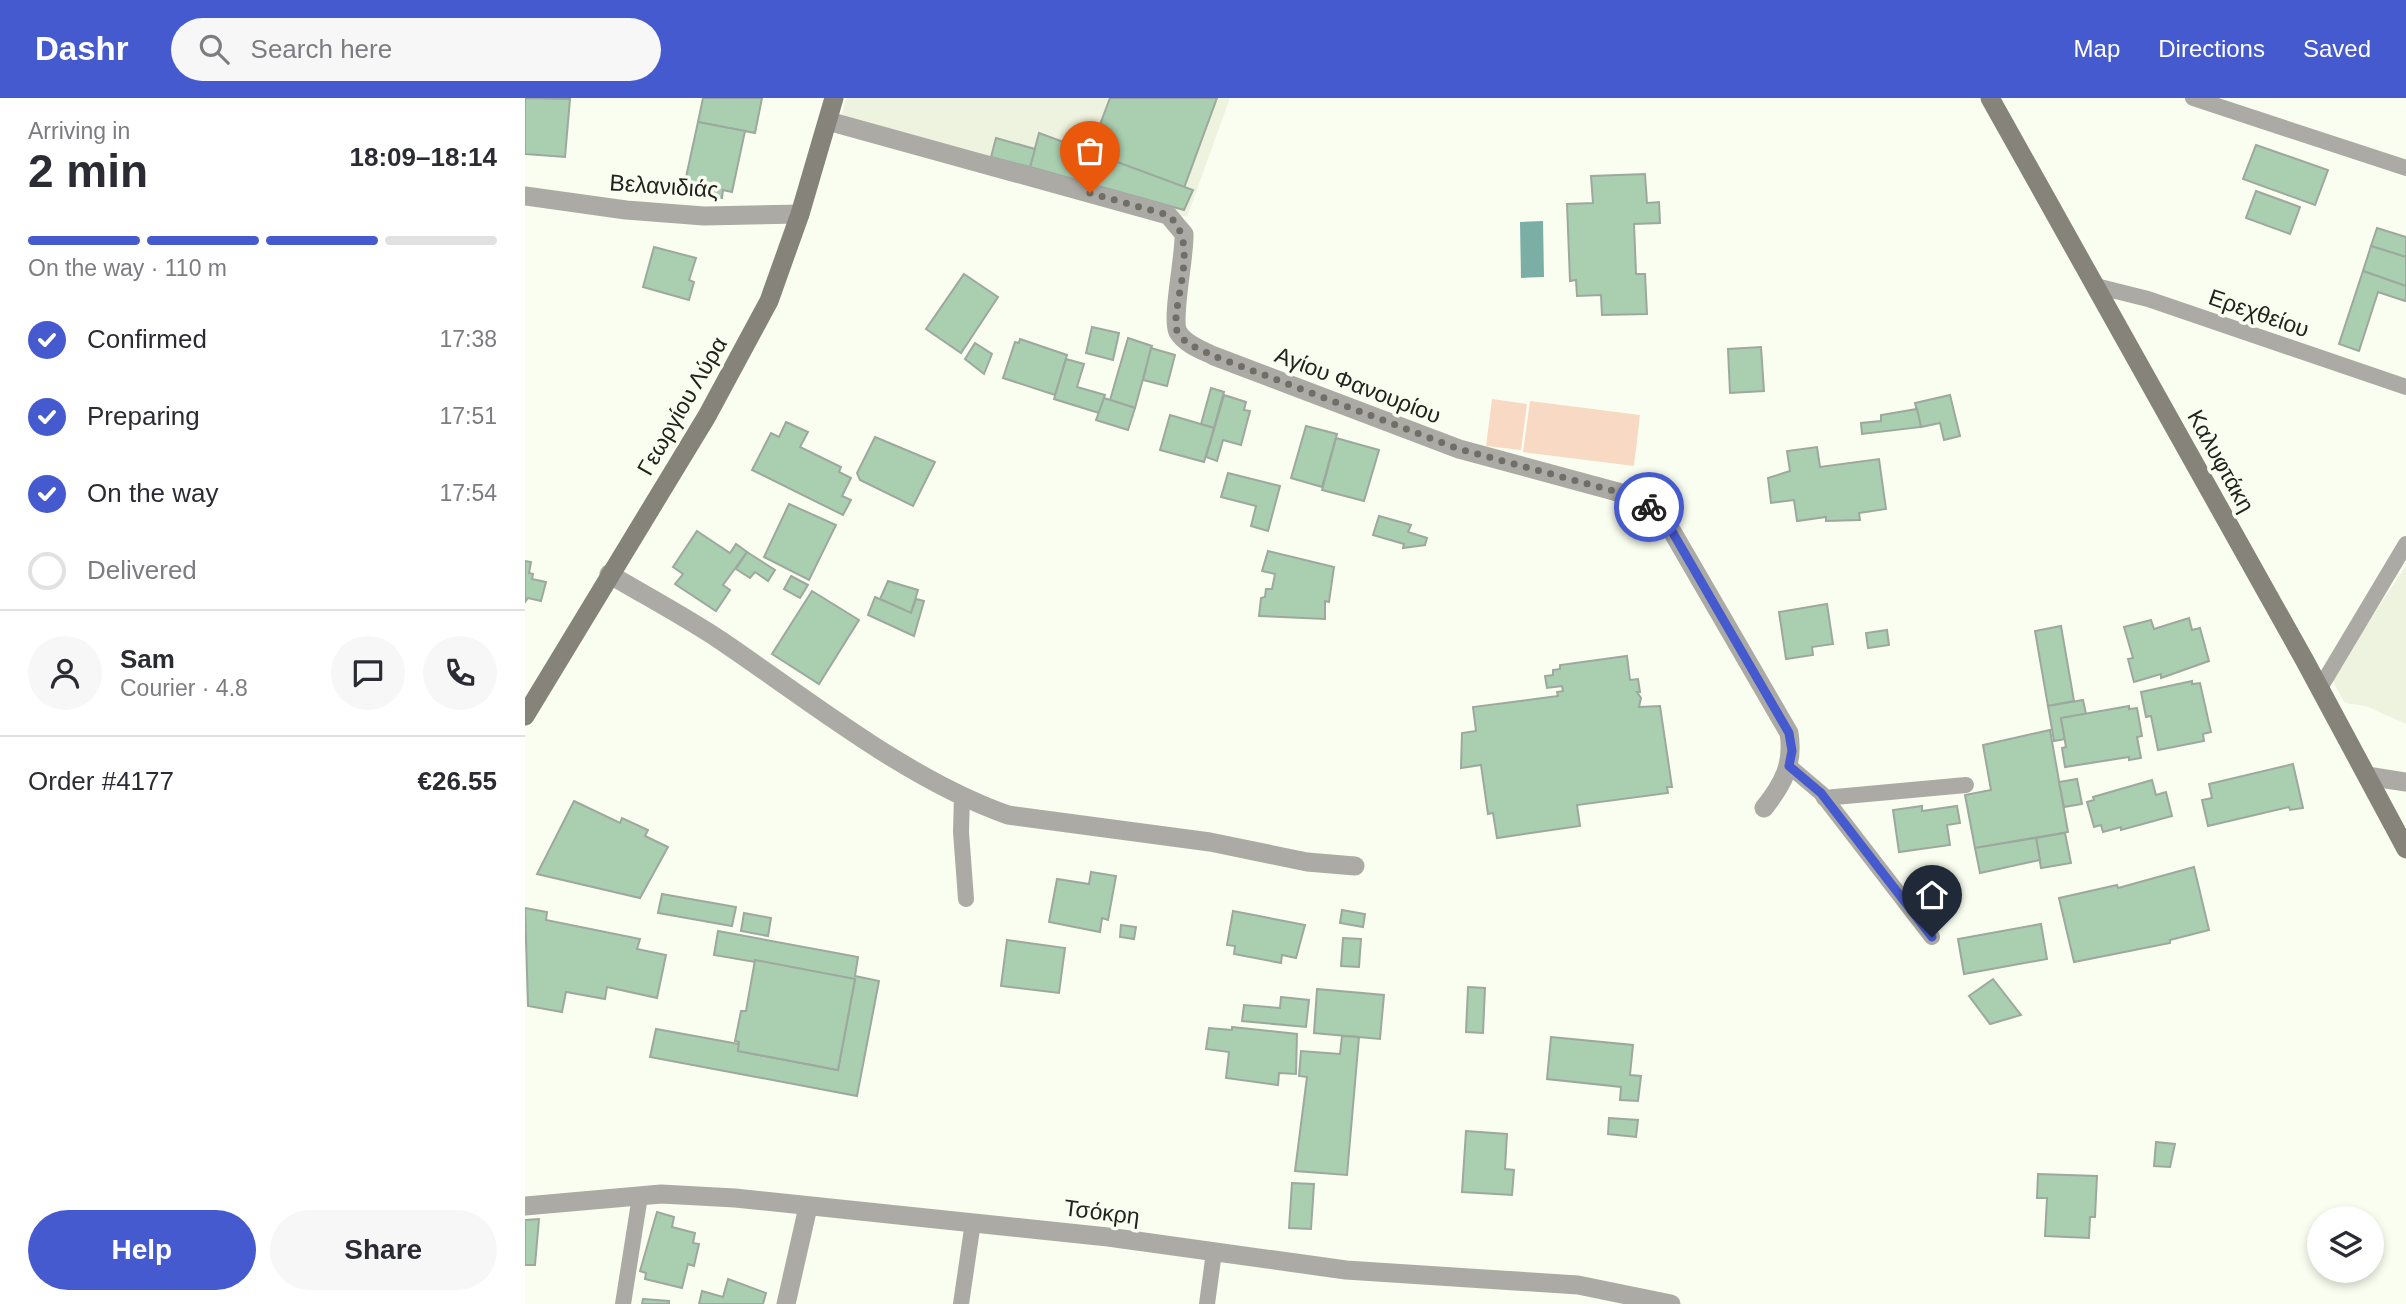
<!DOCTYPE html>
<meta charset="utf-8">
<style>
body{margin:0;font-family:Arial,sans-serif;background:#f7f7f7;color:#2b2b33;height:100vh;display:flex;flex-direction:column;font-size:26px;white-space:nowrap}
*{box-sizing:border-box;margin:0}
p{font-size:23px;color:#7c7c81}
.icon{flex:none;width:38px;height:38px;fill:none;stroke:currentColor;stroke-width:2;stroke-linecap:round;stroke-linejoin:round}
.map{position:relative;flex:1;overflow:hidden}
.details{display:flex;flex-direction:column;background:#fff;width:525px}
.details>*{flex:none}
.tools{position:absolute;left:1782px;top:1108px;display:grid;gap:14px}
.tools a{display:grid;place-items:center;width:77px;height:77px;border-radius:50%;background:#fff;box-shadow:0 4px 10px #0003;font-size:35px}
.pin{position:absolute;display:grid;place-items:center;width:60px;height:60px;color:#fff;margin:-72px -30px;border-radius:50% 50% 50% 0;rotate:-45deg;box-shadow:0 0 7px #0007}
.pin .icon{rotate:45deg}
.courier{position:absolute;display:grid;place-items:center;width:70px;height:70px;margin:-35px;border:5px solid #465acf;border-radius:50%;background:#fff;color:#222;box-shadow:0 2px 9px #0007}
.headline em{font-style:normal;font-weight:700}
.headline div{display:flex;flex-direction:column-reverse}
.headline{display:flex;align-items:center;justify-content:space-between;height:119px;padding:0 28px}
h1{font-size:46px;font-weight:700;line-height:52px}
.bar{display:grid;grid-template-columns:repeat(4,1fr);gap:10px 7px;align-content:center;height:84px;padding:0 28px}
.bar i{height:9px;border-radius:5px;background:#e1e1e2}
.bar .active{background:#465acf}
.bar p{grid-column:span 4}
.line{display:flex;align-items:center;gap:18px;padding:0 28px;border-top:2px solid #e1e1e2}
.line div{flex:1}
.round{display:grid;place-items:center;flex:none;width:74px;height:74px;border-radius:37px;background:#f7f7f7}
ol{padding:0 28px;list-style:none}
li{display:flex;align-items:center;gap:21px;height:77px}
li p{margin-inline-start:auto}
li .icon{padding:7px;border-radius:50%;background:#465acf;color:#fff;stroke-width:4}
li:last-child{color:#7c7c81}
li i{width:38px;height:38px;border:4px solid #e1e1e2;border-radius:50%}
.button{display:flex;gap:14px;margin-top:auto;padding:14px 28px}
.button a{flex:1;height:80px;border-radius:42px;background:#465acf;color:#fff;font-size:28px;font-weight:700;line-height:80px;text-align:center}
.button a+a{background:#f7f7f7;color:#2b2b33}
header{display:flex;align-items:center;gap:42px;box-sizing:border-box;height:98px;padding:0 35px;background:#465acf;color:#fff}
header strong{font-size:33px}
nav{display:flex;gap:38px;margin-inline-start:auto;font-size:24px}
.search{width:490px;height:63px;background:#f7f7f7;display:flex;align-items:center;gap:18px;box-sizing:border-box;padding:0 24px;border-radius:38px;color:#7c7c81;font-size:26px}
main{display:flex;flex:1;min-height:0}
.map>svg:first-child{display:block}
.built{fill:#edf3de}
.green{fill:#f8dac4}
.water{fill:#7baea4}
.building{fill:#a9ceb0;stroke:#9da89f;stroke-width:2}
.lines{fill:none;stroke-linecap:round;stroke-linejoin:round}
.service{stroke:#acaaa5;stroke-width:16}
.minor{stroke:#acaaa5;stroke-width:19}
.secondary{stroke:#86837b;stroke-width:19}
.done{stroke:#6e7068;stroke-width:7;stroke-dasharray:0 12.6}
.route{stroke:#465acf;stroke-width:9}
.labels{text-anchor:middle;stroke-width:7;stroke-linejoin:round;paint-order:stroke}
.street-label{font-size:23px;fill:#22231f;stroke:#fafef0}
</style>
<header>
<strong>Dashr</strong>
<div class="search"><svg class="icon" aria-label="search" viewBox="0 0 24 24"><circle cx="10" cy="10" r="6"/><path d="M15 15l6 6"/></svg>Search here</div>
<nav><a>Map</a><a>Directions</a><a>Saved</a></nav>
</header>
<main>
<section class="details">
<div class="headline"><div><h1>2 min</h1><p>Arriving in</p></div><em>18:09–18:14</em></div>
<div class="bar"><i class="active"></i><i class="active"></i><i class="active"></i><i></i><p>On the way · 110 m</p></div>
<ol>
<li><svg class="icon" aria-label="check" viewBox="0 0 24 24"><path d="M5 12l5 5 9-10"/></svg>Confirmed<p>17:38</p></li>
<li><svg class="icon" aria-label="check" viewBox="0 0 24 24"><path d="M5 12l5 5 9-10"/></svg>Preparing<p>17:51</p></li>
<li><svg class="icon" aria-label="check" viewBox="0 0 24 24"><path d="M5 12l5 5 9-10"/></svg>On the way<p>17:54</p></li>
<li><i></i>Delivered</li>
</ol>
<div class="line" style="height:126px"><a class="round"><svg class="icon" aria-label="person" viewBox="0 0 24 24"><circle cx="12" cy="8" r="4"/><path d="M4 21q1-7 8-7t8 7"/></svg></a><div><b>Sam</b><p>Courier · 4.8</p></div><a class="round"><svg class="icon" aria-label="chat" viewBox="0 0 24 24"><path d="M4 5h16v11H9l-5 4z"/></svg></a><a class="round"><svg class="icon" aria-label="phone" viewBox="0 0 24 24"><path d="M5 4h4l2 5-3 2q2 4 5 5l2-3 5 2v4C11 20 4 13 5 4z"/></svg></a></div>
<div class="line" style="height:91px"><div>Order #4177</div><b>€26.55</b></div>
<div class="button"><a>Help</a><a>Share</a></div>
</section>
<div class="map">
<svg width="1881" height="1206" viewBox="0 0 1881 1206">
<rect width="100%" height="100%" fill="#fafef0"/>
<g class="built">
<polygon points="321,0 705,0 662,119 316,19"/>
<polygon points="1881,468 1881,626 1841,608 1820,605 1806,580"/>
</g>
<g class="green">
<polygon points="967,301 1002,306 996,352 961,348"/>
<polygon points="1005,303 1115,317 1109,368 998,354"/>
</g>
<polygon class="water" points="1018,123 1019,179 996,180 995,124"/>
<g class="building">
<polygon points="0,0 45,1 40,59 0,56"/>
<polygon points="178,0 237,0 230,35 173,24"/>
<polygon points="585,0 692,0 659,90 564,56"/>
<polygon points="173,24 220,33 207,94 198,92 197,100 158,93"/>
<polygon points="514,35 668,92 659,112 505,69"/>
<polygon points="471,40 510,51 505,69 466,59"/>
<polygon points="1731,47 1803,72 1790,107 1718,81"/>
<polygon points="1120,76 1122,105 1134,104 1135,125 1109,126 1111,176 1120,176 1122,216 1077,217 1076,197 1052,198 1051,182 1045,183 1042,106 1068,105 1066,78"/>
<polygon points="1731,93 1775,109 1765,136 1721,120"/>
<polygon points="1852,130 1881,139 1881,159 1846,148"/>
<polygon points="1846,148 1881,159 1881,188 1838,173"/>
<polygon points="129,149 171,160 164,182 169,184 164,202 118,189"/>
<polygon points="1838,173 1881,188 1881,200 1880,203 1853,194 1834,253 1814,246"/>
<polygon points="439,176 473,199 436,255 401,231"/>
<polygon points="567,229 594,235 588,262 561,255"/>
<polygon points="603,240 627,248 610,310 585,302"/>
<polygon points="495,241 542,257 530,297 478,280 490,244 494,245"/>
<polygon points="450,245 467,256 459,276 440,261"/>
<polygon points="1236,249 1239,293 1205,295 1203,251"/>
<polygon points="626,250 650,257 642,288 618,282"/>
<polygon points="541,261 559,266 552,289 580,297 574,315 529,301"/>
<polygon points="686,290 699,294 689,330 676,326"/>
<polygon points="699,297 721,304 719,312 725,313 716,347 698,342 692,363 681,359"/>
<polygon points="1425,297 1435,338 1419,342 1415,325 1396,329 1390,305"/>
<polygon points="579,300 610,310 603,332 571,322"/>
<polygon points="1392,311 1396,329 1337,336 1336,325 1356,323 1356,317"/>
<polygon points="645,317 689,330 679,364 635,352"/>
<polygon points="261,324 283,334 275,349 316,369 314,374 326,380 317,398 326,402 318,417 227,372 246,335 254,339"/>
<polygon points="781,328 812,336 797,389 766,380"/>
<polygon points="350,339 410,364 388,408 335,382 332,375"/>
<polygon points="811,340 854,352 839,403 797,392"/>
<polygon points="1292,349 1295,369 1354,361 1361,411 1334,415 1335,422 1301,423 1301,419 1272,423 1269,402 1246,405 1243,380 1265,373 1262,353"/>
<polygon points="703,375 755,388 743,433 726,428 731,408 696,399"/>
<polygon points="264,406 311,427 284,482 239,459"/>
<polygon points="854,418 886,427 883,434 902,440 900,447 878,450 879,446 848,437"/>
<polygon points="172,433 205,455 211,446 222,454 198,487 205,492 191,513 150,486 158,476 148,469"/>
<polygon points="743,453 809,469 804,504 800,503 800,521 734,518 736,500 740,499 741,491 747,491 750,476 737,473"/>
<polygon points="222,454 250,472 243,483 230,474 225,480 211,471"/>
<polygon points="0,463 6,464 4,475 8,476 7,481 21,484 16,503 3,500 0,504"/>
<polygon points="266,478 283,487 275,500 259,491"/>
<polygon points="363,483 393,492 386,515 355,501"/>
<polygon points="287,493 334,522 294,586 247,556"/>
<polygon points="350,499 386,515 391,501 399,503 389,538 343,517"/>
<polygon points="1302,506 1308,546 1287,549 1288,557 1261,561 1254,514"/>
<polygon points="1664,520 1667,532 1675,530 1684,563 1636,580 1636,576 1609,584 1603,561 1608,560 1599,529 1626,522 1629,531"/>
<polygon points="1536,528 1549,603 1523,608 1510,533"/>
<polygon points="1362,532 1364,547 1343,550 1341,535"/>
<polygon points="1102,558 1105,582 1113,581 1115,594 1112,594 1116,600 1114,609 1135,608 1147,689 1142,689 1143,695 1052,707 1055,728 972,740 968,715 963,716 956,667 936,670 937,635 951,633 948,609 1033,598 1032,594 1038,593 1037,588 1022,590 1020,578 1028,577 1028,572 1035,571 1035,567"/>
<polygon points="1667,583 1667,586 1675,585 1686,634 1678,636 1679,643 1633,652 1626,618 1621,619 1616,594"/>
<polygon points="1558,602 1561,616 1536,620 1540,641 1529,643 1523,608"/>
<polygon points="1604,608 1604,611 1612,610 1617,638 1612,639 1616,660 1604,662 1604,659 1540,669 1537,650 1541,649 1536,620"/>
<polygon points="1525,632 1543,734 1450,750 1440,697 1466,692 1458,647"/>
<polygon points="1768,666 1778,710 1765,712 1764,709 1683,728 1677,702 1687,700 1684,686"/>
<polygon points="1552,681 1557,706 1539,709 1534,684"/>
<polygon points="1627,682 1631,697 1641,694 1647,718 1596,732 1596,729 1578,734 1576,727 1569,729 1562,704 1569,702 1568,699"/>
<polygon points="49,703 95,725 97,720 123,732 120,738 143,749 115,800 12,776"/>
<polygon points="1397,708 1397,713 1432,708 1435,725 1422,727 1425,747 1374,754 1368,712"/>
<polygon points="1540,735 1546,765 1516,770 1511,740"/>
<polygon points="1511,740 1515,762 1455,775 1450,750"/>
<polygon points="1669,769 1684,832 1645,842 1645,845 1549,864 1534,800 1592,787 1593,790"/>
<polygon points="566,774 591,778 583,822 577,820 575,834 524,824 532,781 564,786"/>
<polygon points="137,796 211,809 207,828 133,815"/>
<polygon points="0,810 22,814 21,822 115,841 112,851 141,857 132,900 82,889 80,901 41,894 37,914 3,908"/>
<polygon points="817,812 840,816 838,829 815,825"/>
<polygon points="708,813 780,827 771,860 757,857 756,865 709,856 710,848 702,847"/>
<polygon points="219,815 246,820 243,838 216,833"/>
<polygon points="1516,826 1522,861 1439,876 1433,841"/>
<polygon points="596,827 611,829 609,841 595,839"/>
<polygon points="193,833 333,859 330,878 354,883 332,998 125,959 131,931 214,946 213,953 313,972 330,881 189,857"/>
<polygon points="818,840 836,841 834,869 816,868"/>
<polygon points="482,842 540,850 534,895 476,888"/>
<polygon points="230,862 330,881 313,972 213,953 214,944 210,943 216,913 221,913"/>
<polygon points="1468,881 1496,917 1465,926 1444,898"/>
<polygon points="943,889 960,890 958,935 941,934"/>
<polygon points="792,891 859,897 855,941 789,935"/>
<polygon points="756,899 784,902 781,929 717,923 719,907 755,910"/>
<polygon points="707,929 772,936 771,976 754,975 753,987 701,980 704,954 681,951 684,930 707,932"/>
<polygon points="817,938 834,939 822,1077 770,1073 782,979 774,978 776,953 815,956"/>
<polygon points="1026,939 1108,947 1105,977 1116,978 1113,1003 1095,1002 1096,989 1022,981"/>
<polygon points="1084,1020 1113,1022 1111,1039 1083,1036"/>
<polygon points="941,1033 982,1036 980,1071 989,1072 987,1097 937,1094"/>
<polygon points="1631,1044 1650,1046 1645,1069 1629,1068"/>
<polygon points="1513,1076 1572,1078 1570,1119 1565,1119 1564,1140 1520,1138 1522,1100 1512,1100"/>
<polygon points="767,1085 789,1086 786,1131 764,1130"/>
<polygon points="132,1114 149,1119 147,1129 170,1135 168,1145 174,1146 169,1168 163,1166 157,1190 120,1181 121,1175 115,1173"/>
<polygon points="14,1121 10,1167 0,1167 0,1122"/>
<polygon points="203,1181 241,1195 238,1206 174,1206 177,1193 198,1199"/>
<polygon points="118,1201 144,1203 144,1206 117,1206"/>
</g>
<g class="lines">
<g class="service">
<polyline points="1668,0 1881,70"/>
<polyline points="1571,188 1623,201 1881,289"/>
<polyline points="1795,590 1881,446"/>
<polyline points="1264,668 1296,695 1407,839"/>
<polyline points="437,697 436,734 441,801"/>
<polyline points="1299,700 1441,687"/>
<polyline points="98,1206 115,1098"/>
<polyline points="436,1206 448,1124"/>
<polyline points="682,1206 689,1154"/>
</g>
<g class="minor">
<path d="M 303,23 L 643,117 L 659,136 C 660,158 646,220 653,234 C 660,246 677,252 689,258 L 934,351 L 1100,396 L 1122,407 L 1141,423 L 1264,635 C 1269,666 1258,686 1239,710"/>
<polyline points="0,98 101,112 179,118 275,116"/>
<path d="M 84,476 C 121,498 159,518 195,542 C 284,602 381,681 483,717 L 685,744 L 782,764 L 830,768"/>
<polyline points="1842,678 1881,684"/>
<polyline points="0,1108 136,1096 210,1100 583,1139 821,1172 1053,1187 1146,1206"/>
<polyline points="261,1206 283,1109"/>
</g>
<g class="secondary">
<polyline points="1465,0 1780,563 1881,751"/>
<polyline points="0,618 182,318 244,203 275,116 309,0"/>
</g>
</g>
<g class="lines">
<path class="done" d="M 565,95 L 643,117 C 670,140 656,180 652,211 C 651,217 650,227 652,233 C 658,246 677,252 689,258 L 934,351 L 1100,396 L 1124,409"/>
<polyline class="route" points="1124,409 1141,423 1264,635 1267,653 1264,668 1296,695 1407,839"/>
</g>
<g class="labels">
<g class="street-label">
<text transform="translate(139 88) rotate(4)" y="8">Βελανιδιάς</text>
<text transform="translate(1734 215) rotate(19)" y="8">Ερεχθείου</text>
<text transform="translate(833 287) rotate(21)" y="8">Αγίου Φανουρίου</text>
<text transform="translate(157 308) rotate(-60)" y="8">Γεωργίου Λύρα</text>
<text transform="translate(1696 363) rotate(61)" y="8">Καλυφτάκη</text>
<text transform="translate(577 1114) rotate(7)" y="8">Τσόκρη</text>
</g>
</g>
</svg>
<div class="tools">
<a><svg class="icon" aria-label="layers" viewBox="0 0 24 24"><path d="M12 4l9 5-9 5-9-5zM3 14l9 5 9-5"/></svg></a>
</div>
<div class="pin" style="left:565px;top:95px;background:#ea580c"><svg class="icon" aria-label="bag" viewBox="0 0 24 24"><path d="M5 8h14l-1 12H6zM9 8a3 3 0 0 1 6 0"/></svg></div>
<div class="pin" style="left:1407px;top:839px;background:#1f2937"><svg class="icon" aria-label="home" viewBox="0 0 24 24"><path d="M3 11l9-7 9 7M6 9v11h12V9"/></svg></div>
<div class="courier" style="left:1124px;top:409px"><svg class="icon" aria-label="bike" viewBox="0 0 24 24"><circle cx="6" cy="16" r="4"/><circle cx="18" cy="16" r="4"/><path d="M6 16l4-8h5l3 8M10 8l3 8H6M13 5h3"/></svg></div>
</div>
</main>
